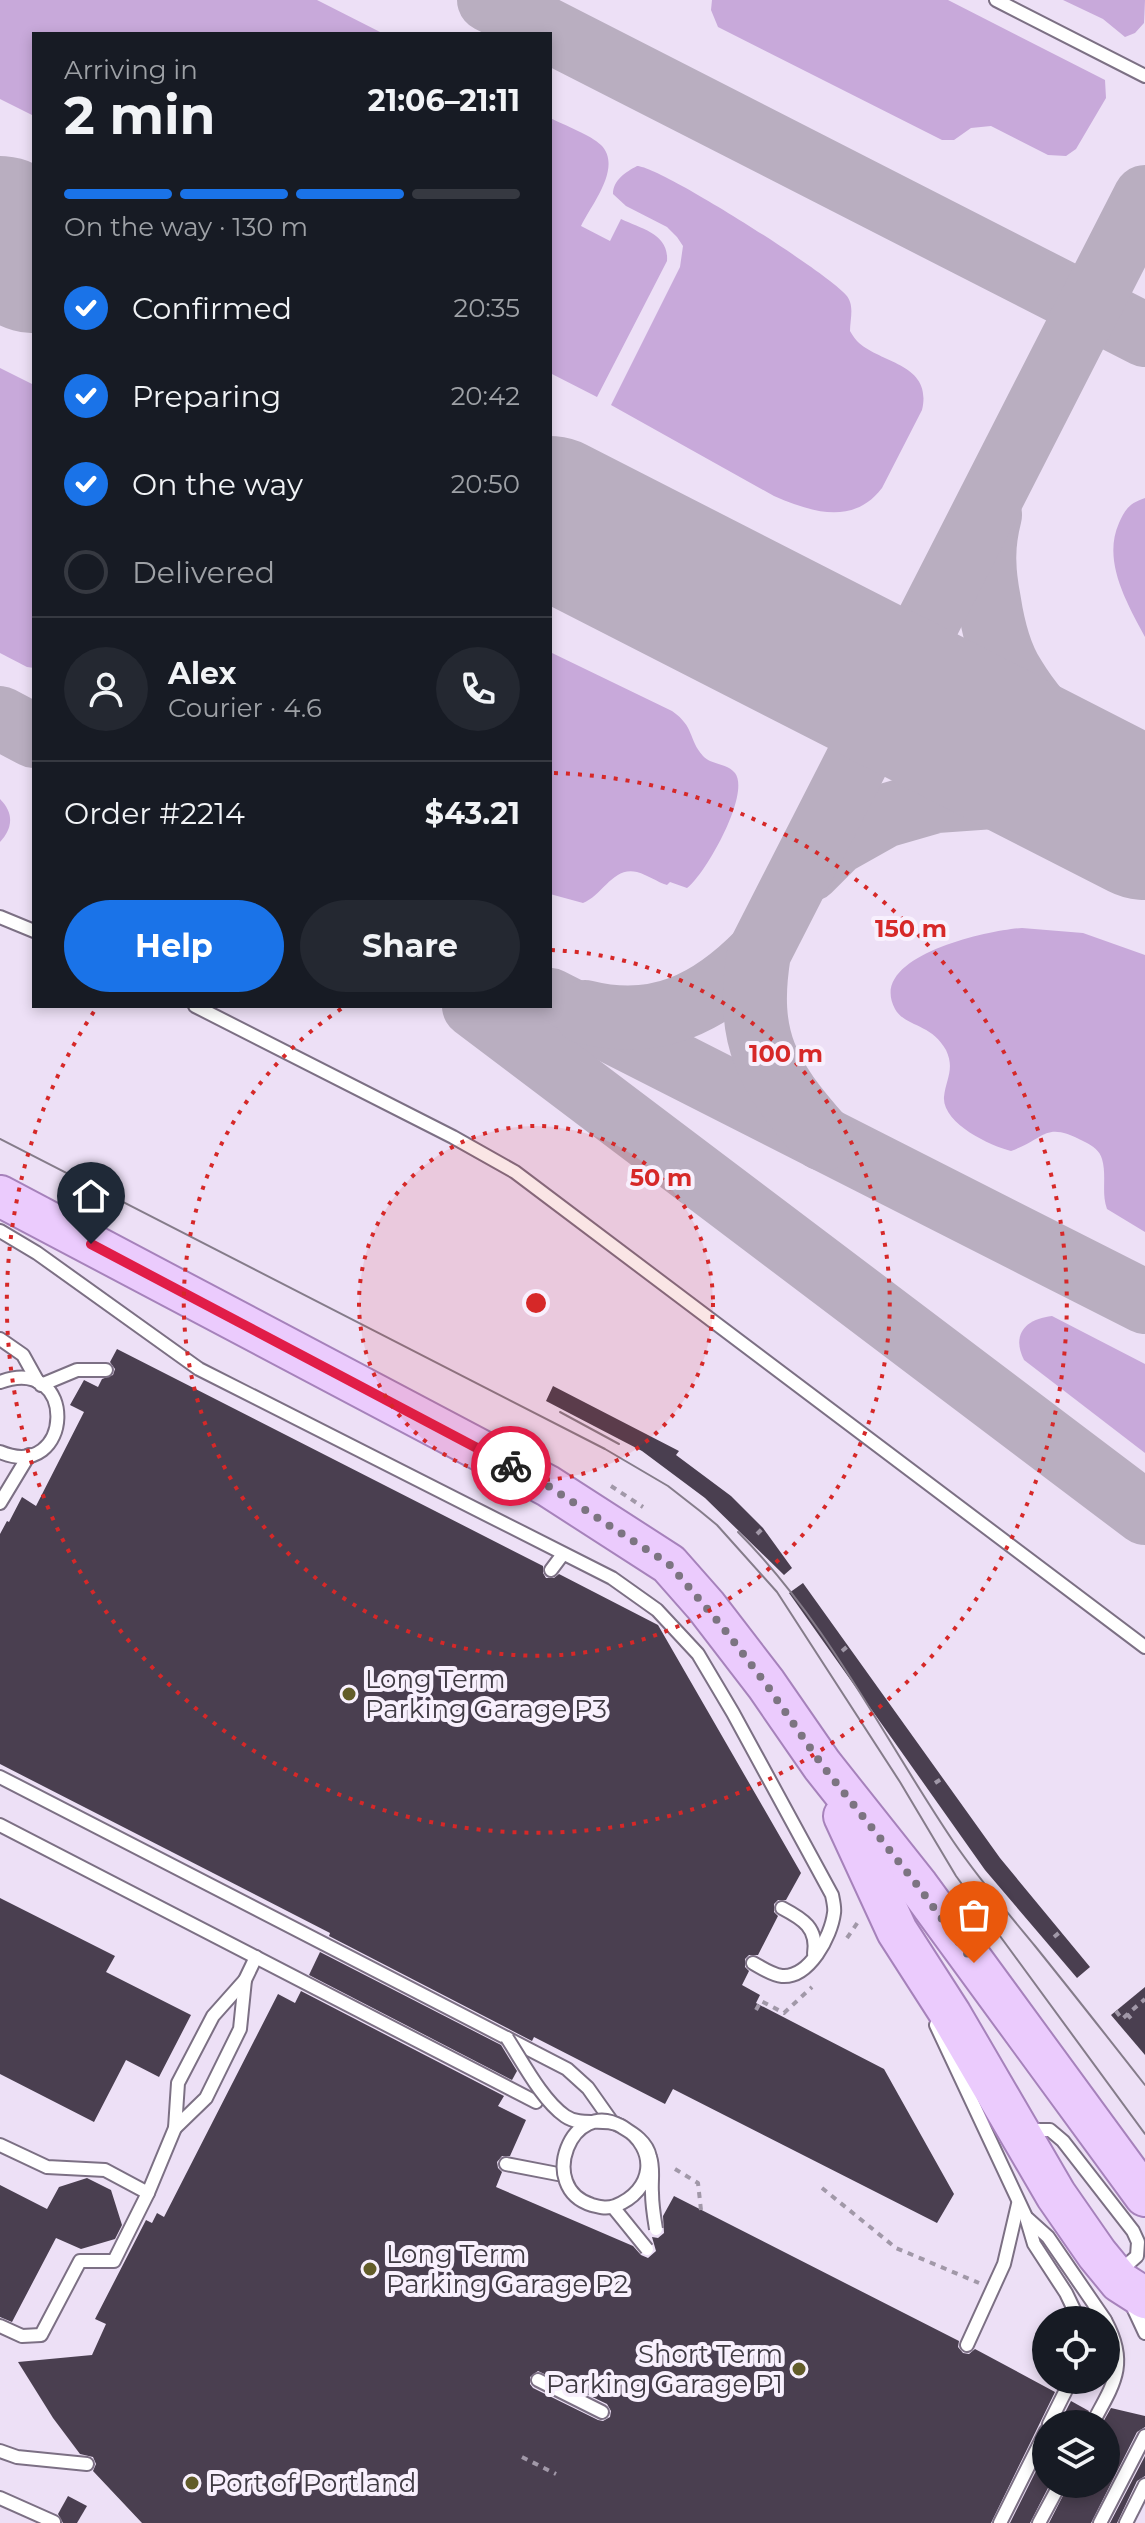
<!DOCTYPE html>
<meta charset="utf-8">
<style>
body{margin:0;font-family:Montserrat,sans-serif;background:#242831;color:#f1f3f6;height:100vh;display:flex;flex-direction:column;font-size:30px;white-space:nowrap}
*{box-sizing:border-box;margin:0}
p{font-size:26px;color:#9ea1a6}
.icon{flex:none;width:44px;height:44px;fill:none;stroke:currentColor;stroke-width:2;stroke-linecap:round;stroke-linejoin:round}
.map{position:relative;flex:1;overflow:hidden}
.side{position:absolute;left:32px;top:32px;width:520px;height:976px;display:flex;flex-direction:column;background:#171b24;border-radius:0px;box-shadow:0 4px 12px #0003}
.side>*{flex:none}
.tools{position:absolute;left:1032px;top:2306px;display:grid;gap:16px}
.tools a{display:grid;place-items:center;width:88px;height:88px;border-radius:50%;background:#171b24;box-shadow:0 4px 12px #0003;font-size:40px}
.pin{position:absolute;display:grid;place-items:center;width:68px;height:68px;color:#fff;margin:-82px -34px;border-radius:50% 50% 50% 0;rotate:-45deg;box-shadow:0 0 8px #0007}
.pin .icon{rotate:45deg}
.courier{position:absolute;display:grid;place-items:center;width:80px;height:80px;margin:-40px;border:6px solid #e11d48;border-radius:50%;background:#fff;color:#222;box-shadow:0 2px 10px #0007}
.summary em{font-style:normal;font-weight:700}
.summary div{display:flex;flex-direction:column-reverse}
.summary{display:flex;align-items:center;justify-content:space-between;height:136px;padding:0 32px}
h1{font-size:52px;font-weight:700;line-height:60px}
.bar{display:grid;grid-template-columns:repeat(4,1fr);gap:12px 8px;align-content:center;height:96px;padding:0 32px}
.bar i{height:10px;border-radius:6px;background:#363941}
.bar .current{background:#1a73e8}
.bar p{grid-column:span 4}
.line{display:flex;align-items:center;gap:20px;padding:0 32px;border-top:2px solid #363941}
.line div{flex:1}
.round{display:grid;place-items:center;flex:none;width:84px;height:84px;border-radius:42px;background:#242831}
ol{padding:0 32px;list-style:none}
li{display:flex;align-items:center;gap:24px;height:88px}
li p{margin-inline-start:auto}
li .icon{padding:8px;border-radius:50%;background:#1a73e8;color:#fff;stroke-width:4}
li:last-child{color:#9ea1a6}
li i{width:44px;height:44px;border:4px solid #363941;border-radius:50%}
.button{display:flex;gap:16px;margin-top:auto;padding:16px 32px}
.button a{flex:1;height:92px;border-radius:48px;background:#1a73e8;color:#fff;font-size:32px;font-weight:700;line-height:92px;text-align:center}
.button a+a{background:#242831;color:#f1f3f6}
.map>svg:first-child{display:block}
.green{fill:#c8a9da}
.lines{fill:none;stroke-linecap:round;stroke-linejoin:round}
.taxiway{stroke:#b9aec0;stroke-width:64}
.runway{stroke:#b9aec0;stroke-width:160}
.building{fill:#4a3f50;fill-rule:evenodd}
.lane-casing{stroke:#7c7084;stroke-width:16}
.primary-casing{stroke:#a682bb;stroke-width:44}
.path{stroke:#a198a8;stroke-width:4;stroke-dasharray:6 6;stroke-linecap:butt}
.lane{stroke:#fff;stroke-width:12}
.primary{stroke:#ebcbfd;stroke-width:40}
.tram{stroke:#857c8a;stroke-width:2}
.lane-bridge-casing{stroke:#7c7084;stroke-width:16;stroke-linecap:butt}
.lane-bridge{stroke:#fff;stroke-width:12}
.done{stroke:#7c7481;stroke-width:8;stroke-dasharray:0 14.4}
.route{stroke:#e11d48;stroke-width:10}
.ring{fill:none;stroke:#d62828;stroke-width:4;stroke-dasharray:4 8}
.poi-dot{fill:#625c29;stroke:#f8f0fd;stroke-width:3}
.labels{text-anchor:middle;stroke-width:8;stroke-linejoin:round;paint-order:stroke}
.poi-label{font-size:26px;fill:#3f3a42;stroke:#f8f0fd;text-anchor:start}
.centre{fill:#d62828;stroke:#f8f0fd;stroke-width:4}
.ring-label{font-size:24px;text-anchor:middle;font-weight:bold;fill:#d62828;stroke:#f8f0fd;stroke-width:8;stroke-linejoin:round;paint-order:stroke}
</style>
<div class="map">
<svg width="1145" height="2523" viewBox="0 0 1145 2523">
<rect width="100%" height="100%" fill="#ede0f6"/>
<g class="green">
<polygon points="0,0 317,0 384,34 34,34 34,116 0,99"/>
<polygon points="712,0 948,0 1105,80 1106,98 1076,149 1066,156 1048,155 991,126 971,128 954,140 942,140 718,27 711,10"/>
<polygon points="1063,0 1145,0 1144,23 1135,33 1125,37 1103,19"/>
<path d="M 550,118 C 564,125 591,135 601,145 C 623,167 591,205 581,226 L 610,241 L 621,219 C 642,229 669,234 667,261 L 597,397 L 550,373 Z"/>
<path d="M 637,166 C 660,166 828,273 846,295 C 855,305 850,319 850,331 C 852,334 854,338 857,341 C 880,364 933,363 922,410 L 882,488 C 853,526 811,512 774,496 L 611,405 L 680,267 L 683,246 L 677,237 L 667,227 L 626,206 L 613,194 C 613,180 626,172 637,166 Z"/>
<polygon points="0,368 34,385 34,668 27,667 0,653"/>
<path d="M 1145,498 L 1145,637 C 1127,603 1102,561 1119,523 C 1125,509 1130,503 1145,498 Z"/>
<path d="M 550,652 L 672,711 C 695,727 688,739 703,756 C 711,765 727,763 735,773 C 751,794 705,875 687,888 L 670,882 L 667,885 C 657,882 648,875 637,872 C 613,866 603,895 583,903 L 550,894 Z"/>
<path d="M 0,799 C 14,813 13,828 0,842 Z"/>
<path d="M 1022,928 L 1083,933 L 1145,955 L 1145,1232 L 1107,1209 C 1101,1193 1107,1176 1102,1159 C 1100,1151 1093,1146 1085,1142 C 1044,1120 1047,1138 1011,1151 C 990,1146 942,1123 944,1097 C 946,1079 955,1069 946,1050 C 931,1023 905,1027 895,1009 C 866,956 989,930 1022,928 Z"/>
<path d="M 1052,1316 L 1145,1364 L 1145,1453 L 1024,1360 C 1011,1334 1026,1319 1052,1316 Z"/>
</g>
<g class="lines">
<g class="taxiway">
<polyline points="489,0 1145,335"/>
<path d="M 990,515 C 982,546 983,570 989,601 C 993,627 999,654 1014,677 C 1046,730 1097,770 1145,808"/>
<polyline points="0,718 34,736"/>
<polyline points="809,870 836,843 884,816 936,801 1007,796 1079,808 1145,828"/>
<polyline points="550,1000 1145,1302"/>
<polyline points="474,1006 1145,1513"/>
<path d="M 585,1012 C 657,1030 710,1003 759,953"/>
<path d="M 823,1139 C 767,1076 745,1039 759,953 L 1145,197"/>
</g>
<g class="runway">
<polyline points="0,236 34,253"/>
<polyline points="550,516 1145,820"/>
</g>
</g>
<g class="building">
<polygon points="117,1349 543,1566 543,1573 546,1578 554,1578 559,1574 658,1625 801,1873 786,1900 778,1900 774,1904 774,1912 778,1916 758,1955 749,1955 745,1959 745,1967 749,1971 742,1985 760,1995 756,2003 884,2069 954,2194 937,2223 673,2089 665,2104 534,2037 532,2041 329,1936 330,1933 0,1764 0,1534 7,1521 9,1522 22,1497 36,1506 84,1412 70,1405 84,1380 98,1387 102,1379 113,1375 115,1369 110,1362"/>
<polygon points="553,1386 679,1451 676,1455 731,1496 763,1528 792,1568 784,1575 705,1498 642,1451 546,1401"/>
<polygon points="803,1583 1000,1858 1090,1967 1077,1978 985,1870 789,1593"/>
<polygon points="0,1898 115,1956 106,1972 191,2015 159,2077 126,2060 94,2122 0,2074"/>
<polygon points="320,1952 501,2045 517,2071 512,2080 309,1975"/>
<polygon points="1145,1987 1145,2055 1111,2015"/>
<path d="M 301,1991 L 504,2096 L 498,2106 L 526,2120 L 510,2156 L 502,2156 L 497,2162 L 498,2168 L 502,2172 L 496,2187 L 633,2246 L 641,2255 L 648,2258 L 656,2251 L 652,2237 L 658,2238 L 664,2233 L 663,2216 L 674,2196 L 959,2341 L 958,2347 L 963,2353 L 969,2354 L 975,2349 L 1055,2392 L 991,2523 L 142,2523 L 93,2471 L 96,2464 L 93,2457 L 80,2454 L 53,2418 L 18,2362 L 92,2355 L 106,2324 L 95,2319 L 146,2220 L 152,2223 L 157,2213 L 164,2217 L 278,1994 L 295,2003 ZM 538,2371 L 607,2404 L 611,2411 L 610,2417 L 603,2421 L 598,2420 L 533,2388 L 530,2384 L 530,2377 Z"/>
<polygon points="87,2178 111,2190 122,2225 115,2239 81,2249 56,2238 12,2322 0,2317 0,2185 47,2209 59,2187"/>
<polygon points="1071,2401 1089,2411 1083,2424 1059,2424"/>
<polygon points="1111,2408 1145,2416 1145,2427 1137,2432 1091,2523 1049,2523 1069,2484 1106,2484 1106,2424 1102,2424"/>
<polygon points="1046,2451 1046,2484 1050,2484 1030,2523 1010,2523"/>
<polygon points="1145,2456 1145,2476 1137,2481 1117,2523 1110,2523"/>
<polygon points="68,2496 87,2506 77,2523 63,2523 58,2514"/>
</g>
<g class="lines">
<g class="lane-casing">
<g id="lane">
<polyline points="996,0 1145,76"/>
<polyline points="0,917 34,931"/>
<polyline points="195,1006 453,1137 515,1172 1145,1647"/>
<path d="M 0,1231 L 37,1253 L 199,1369 L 612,1578 L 657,1610 L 698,1654 L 733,1713 L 832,1895 C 833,1900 835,1908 834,1913 C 831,1937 809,1978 782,1976 C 772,1975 762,1968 753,1963"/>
<polyline points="0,1339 23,1355 38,1382"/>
<path d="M 0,1382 C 79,1353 74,1483 0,1452"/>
<polyline points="41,1385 77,1370 106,1370"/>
<polyline points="0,1503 29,1455"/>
<polyline points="551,1570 563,1554"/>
<polyline points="0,1777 567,2069 588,2088 612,2122 621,2126"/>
<polyline points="0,1825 536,2102"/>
<path d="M 782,1908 C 803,1919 818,1928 814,1954"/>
<polyline points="936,2025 1026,2217 1034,2244 1066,2293 1079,2320"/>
<polyline points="175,2128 206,2098 240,2029 245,1980"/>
<polyline points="1028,2130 1050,2130 1063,2141 1133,2231 1138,2242 1137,2256 1118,2273"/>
<polyline points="0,2145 47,2167 105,2170 148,2193 114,2261 80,2261 41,2335 22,2336 0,2326"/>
<polyline points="506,2164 563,2175"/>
<polyline points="148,2193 175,2128 178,2083 213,2016 245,1980 256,1957"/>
<polyline points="1028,2219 1048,2237 1105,2320"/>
<polyline points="1131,2303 1145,2333"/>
<polyline points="967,2345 1004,2264 1018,2204"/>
<polyline points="538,2380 602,2412"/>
<polyline points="1049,2424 1071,2380"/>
<path d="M 1092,2424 C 1113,2385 1129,2365 1106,2322"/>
<polyline points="0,2451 17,2457 87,2464"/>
<polyline points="0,2498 54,2522"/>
<polyline points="1000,2523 1046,2431"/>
<polyline points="1039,2523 1060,2484"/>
<polyline points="1100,2523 1145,2436"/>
<polyline points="1126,2523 1145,2485"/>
</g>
</g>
<g class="primary-casing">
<g id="primary">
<polyline points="0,1196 548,1486 669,1564 706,1606 766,1684 822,1765 918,1886 1145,2196"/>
<polyline points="844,1816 897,1931 951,2015 1056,2195 1097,2254 1120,2282 1145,2298"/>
</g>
</g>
<g class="path">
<polyline points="611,1486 643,1507"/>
<polyline points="757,1534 763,1528"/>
<polyline points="842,1651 848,1646"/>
<polyline points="935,1783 943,1778"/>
<polyline points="1054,1937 1060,1932"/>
<polyline points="847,1938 858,1922"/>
<polyline points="756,2010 761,2001 784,2013 812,1987"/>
<polyline points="1116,2011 1122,2019 1145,1999"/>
<polyline points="1127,2014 1133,2021"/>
<polyline points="675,2169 698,2183 701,2210"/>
<polyline points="822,2188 896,2248 979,2283"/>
<polyline points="522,2457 556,2474"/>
</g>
<use href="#lane" class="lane"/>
<use href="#primary" class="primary"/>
<g class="tram">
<polyline points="0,1139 605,1449 668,1486 700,1511 717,1525 777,1592 900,1782 956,1876 1145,2134"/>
<polyline points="560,1412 619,1444"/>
<path d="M 738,1532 C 827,1621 883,1737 953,1841 C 978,1878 1007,1912 1035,1946 C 1072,1992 1109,2039 1145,2085"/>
</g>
<g class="lane-bridge-casing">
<g id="lane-bridge">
<path d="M 507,2038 C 522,2061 542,2100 565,2116 C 582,2128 605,2116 623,2127 C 659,2149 654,2191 615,2206 C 606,2209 600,2207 592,2205 C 536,2188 572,2096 622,2127 C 634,2134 647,2142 650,2157 C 654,2169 651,2181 652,2193 C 652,2205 654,2217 656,2229"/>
<polyline points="613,2207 647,2249"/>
</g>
</g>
<use href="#lane-bridge" class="lane-bridge"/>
</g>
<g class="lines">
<polyline class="done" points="511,1466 548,1486 669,1564 721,1625 766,1684 822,1765 918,1886 974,1963"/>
<polyline class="route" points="91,1244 511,1466"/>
</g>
<circle cx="536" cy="1303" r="177" fill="#d62828" fill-opacity=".12"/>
<g class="ring">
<circle cx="536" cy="1303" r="177"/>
<path d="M551 950A353 353 0 1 1 344 1007"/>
<path d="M554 773A530 530 0 1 1 97 1007"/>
</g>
<g class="poi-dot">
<circle cx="349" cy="1694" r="8"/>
<circle cx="370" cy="2269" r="8"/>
<circle cx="799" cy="2369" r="8"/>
<circle cx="192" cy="2483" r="8"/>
</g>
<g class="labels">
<g class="poi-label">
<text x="365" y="1688">Long Term<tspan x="365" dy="30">Parking Garage P3</tspan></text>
<text x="386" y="2263">Long Term<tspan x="386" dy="30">Parking Garage P2</tspan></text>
<text x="783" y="2363" text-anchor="end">Short Term<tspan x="783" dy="30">Parking Garage P1</tspan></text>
<text x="208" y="2492">Port of Portland</text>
</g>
</g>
<circle cx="536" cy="1303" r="12" class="centre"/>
<g class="ring-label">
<text x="911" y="937">150 m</text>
<text x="786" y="1062">100 m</text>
<text x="661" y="1186">50 m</text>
</g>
</svg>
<div class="tools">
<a><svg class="icon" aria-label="locate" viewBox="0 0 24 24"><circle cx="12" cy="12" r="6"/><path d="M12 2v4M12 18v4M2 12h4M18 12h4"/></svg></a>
<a><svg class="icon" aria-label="layers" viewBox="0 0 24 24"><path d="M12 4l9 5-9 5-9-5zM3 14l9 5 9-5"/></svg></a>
</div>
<div class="pin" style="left:974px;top:1963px;background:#ea580c"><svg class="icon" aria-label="bag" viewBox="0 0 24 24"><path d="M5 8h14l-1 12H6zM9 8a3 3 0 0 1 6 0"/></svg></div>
<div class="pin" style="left:91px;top:1244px;background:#1f2937"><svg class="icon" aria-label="home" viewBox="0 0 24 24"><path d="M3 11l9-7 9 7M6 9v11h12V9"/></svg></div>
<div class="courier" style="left:511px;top:1466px"><svg class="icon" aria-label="bike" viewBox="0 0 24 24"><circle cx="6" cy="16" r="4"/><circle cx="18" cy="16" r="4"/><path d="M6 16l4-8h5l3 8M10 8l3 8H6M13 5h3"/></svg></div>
<section class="side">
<div class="summary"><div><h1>2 min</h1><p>Arriving in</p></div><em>21:06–21:11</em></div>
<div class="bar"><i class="current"></i><i class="current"></i><i class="current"></i><i></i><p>On the way · 130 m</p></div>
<ol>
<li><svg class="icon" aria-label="check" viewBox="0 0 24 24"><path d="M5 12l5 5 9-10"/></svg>Confirmed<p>20:35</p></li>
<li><svg class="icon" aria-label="check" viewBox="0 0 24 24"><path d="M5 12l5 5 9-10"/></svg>Preparing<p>20:42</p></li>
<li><svg class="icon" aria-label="check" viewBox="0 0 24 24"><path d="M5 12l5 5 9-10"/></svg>On the way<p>20:50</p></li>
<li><i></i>Delivered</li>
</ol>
<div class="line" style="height:144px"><a class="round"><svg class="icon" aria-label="person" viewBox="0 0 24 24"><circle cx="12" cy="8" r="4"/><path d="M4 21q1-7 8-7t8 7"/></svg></a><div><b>Alex</b><p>Courier · 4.6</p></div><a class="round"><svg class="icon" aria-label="phone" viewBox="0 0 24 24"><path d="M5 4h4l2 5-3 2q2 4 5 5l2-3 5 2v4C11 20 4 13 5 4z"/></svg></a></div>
<div class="line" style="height:104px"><div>Order #2214</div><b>$43.21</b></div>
<div class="button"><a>Help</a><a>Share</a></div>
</section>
</div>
